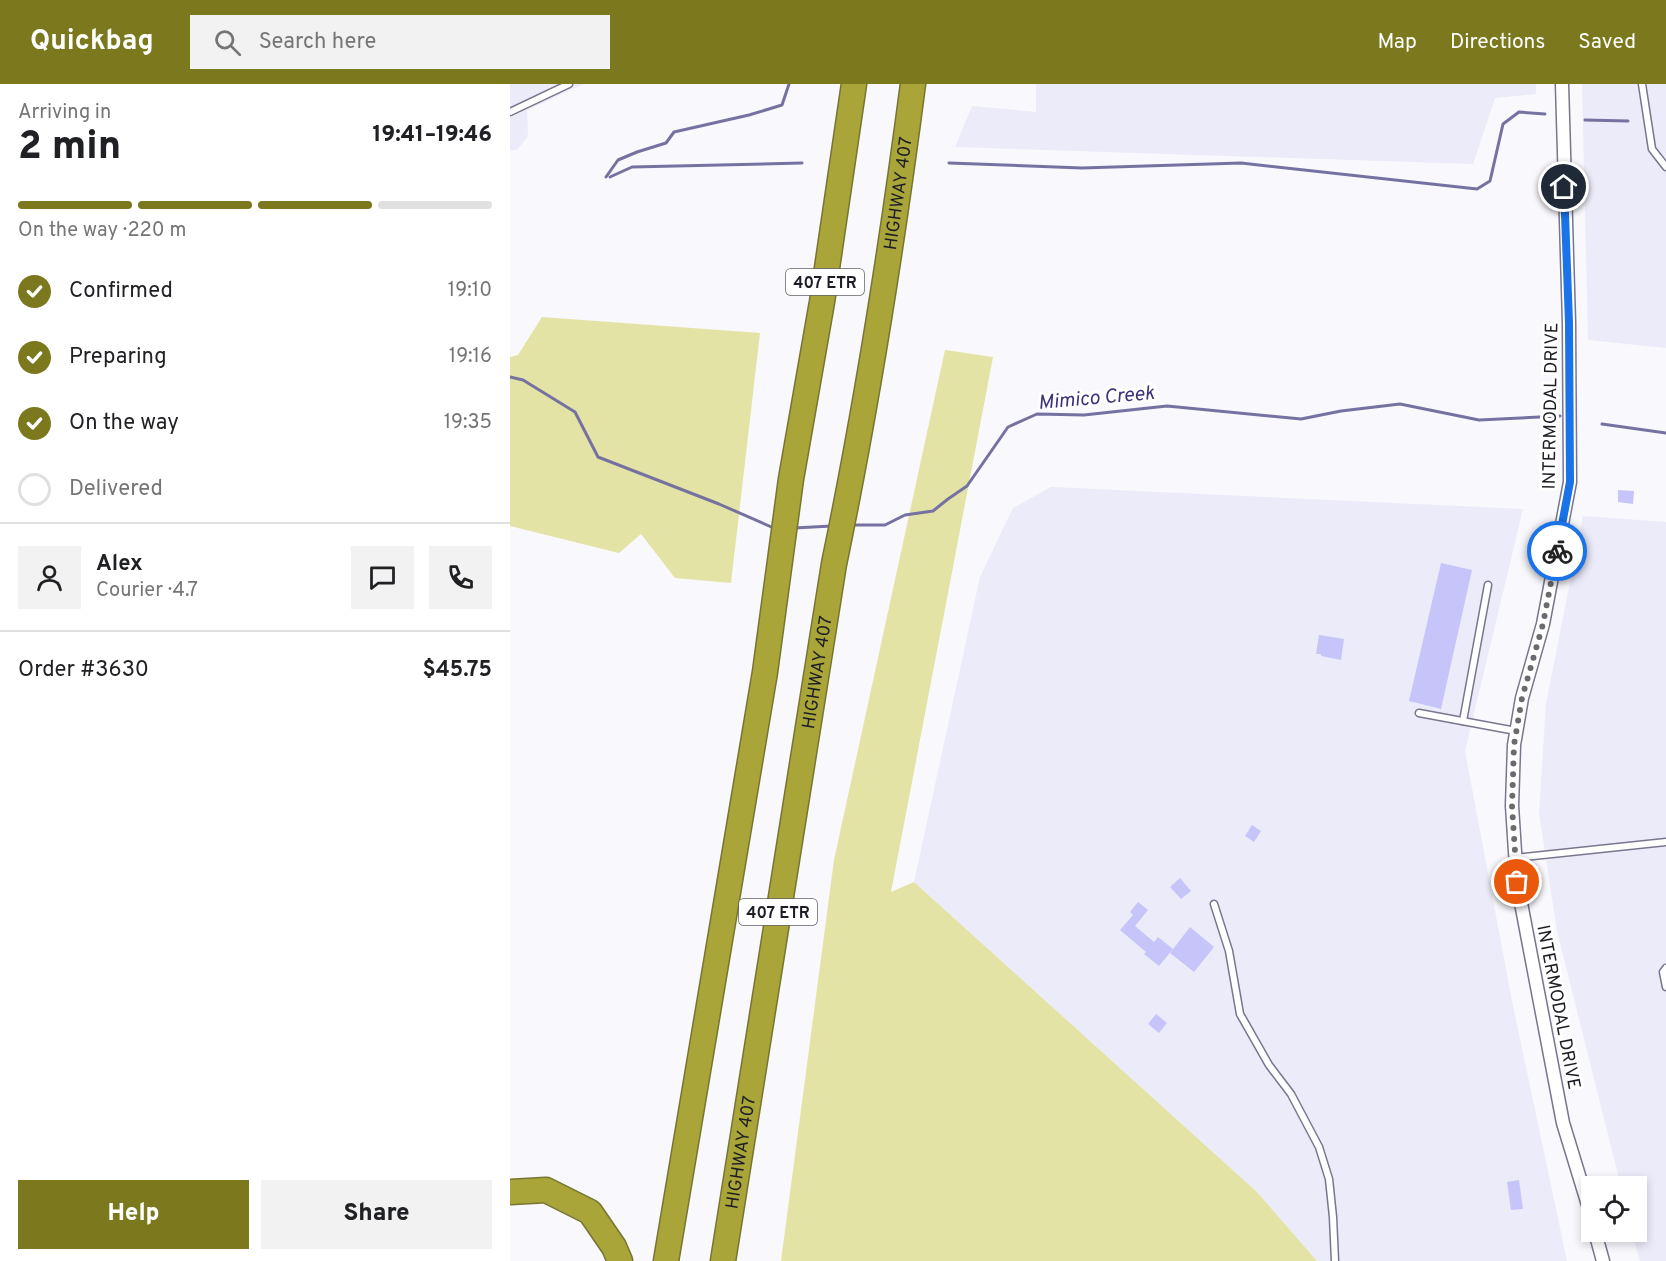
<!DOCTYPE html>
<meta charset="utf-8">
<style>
body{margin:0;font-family:Overpass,sans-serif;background:#f2f2f2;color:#202124;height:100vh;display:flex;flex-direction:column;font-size:22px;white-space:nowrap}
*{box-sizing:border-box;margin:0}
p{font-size:20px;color:#757577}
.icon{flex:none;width:33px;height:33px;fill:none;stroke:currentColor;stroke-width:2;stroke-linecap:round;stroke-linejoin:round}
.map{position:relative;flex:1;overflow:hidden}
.side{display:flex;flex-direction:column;background:#fff;width:510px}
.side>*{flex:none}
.fabs{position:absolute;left:1071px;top:1092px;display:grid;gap:12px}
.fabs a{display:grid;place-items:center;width:66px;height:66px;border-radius:0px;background:#fff;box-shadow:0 3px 9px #0003;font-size:30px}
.pin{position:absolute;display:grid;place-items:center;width:51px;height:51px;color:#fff;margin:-26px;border:3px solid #fff;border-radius:50%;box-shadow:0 2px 6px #0007}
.courier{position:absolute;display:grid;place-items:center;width:60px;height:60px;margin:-30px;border:4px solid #1a73e8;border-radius:50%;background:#fff;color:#222;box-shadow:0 2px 8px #0007}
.overview em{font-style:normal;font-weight:800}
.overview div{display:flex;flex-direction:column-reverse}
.overview{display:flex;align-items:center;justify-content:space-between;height:102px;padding:0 18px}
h1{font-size:39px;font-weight:800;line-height:45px}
.bar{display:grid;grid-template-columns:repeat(4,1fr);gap:9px 6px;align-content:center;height:72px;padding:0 18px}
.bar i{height:8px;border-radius:4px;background:#e0e0e0}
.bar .selected{background:#7b781d}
.bar p{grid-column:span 4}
.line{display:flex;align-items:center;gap:15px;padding:0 18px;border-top:2px solid #e0e0e0}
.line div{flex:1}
.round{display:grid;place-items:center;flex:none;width:63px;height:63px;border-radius:0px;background:#f2f2f2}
ol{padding:0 18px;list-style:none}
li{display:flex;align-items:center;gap:18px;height:66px}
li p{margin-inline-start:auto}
li .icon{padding:6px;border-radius:50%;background:#7b781d;color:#fff;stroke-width:4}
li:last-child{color:#757577}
li i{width:33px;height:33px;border:3px solid #e0e0e0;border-radius:50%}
.button{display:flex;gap:12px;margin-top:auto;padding:12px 18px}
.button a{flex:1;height:69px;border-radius:0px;background:#7b781d;color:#fff;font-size:24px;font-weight:800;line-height:69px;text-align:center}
.button a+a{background:#f2f2f2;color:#202124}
header{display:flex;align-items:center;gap:36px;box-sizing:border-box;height:84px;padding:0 30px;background:#7b781d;color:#fff}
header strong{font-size:28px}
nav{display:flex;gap:33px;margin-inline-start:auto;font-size:21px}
.search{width:420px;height:54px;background:#f2f2f2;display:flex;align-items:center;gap:15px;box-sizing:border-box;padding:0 21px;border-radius:0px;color:#757577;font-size:22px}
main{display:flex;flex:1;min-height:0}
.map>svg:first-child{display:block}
.built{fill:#ecebf9}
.green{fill:#e4e3a6}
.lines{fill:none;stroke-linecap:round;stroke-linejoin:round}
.stream{stroke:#7572a1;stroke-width:3}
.building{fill:#c7c4f9}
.lane-casing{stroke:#77768e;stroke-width:9}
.street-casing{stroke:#77768e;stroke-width:15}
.highway-casing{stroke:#787532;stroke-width:27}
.lane{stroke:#fff;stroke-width:6}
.street{stroke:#fff;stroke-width:12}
.highway{stroke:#a9a538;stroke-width:24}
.done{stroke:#6a6a71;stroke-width:6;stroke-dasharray:0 10.8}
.route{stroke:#1a73e8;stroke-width:8}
.labels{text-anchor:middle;stroke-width:6;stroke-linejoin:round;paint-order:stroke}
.shield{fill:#fff;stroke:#616167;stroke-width:1.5}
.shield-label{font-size:16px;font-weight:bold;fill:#1d1d26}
.street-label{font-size:18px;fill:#1d1d26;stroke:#fff}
.water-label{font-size:20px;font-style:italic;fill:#3e307c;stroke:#fff}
</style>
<header>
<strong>Quickbag</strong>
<div class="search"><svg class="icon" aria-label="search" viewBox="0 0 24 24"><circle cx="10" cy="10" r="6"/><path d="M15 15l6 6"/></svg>Search here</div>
<nav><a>Map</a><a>Directions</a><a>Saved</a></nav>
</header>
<main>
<section class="side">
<div class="overview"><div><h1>2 min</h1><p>Arriving in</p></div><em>19:41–19:46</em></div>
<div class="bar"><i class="selected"></i><i class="selected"></i><i class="selected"></i><i></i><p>On the way · 220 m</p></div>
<ol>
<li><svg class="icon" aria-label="check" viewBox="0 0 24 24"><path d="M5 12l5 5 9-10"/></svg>Confirmed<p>19:10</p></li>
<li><svg class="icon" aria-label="check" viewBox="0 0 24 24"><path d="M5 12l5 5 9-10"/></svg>Preparing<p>19:16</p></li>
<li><svg class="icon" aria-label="check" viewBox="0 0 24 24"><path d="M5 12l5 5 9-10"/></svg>On the way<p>19:35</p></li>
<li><i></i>Delivered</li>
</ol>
<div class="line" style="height:108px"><a class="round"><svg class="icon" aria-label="person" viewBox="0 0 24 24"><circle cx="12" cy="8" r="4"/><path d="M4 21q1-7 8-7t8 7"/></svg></a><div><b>Alex</b><p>Courier · 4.7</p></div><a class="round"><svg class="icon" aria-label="chat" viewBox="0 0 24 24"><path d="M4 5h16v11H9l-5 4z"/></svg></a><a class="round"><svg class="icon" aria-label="phone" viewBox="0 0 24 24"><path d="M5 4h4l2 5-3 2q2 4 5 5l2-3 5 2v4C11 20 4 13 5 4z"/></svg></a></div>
<div class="line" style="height:78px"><div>Order #3630</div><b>$45.75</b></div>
<div class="button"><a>Help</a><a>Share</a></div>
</section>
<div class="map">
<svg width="1156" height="1177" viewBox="0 0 1156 1177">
<rect width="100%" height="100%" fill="#f8f8fd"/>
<g class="built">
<polygon points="0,0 74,0 17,26 18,52 7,66 0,66"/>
<polygon points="526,0 1026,0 1026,10 985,14 963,80 445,63 462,22 526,28"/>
<polygon points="1072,0 1156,0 1156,264 1078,256"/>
<polygon points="541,403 1013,425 955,667 1002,917 1057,1177 807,1177 747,1108 404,798 470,493 503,424"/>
<polygon points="1073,432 1156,438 1156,1177 1130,1177 1122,1148 1126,1148 1126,1102 1111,1102 1047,847 1029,729 1036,620"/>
</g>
<g class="green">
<polygon points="32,233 250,249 221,499 165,494 131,450 109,469 0,442 0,273 8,271"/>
<polygon points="435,266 483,273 381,808 404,798 747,1108 807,1177 271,1177 324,776"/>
</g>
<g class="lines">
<g class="stream">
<polyline points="1075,36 1118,37"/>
<polyline points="439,79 572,84 731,79 967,105 980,97 993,40 1009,28 1035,30"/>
<polyline points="96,93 108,76 127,68 156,59 164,48 239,31 272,21 279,0"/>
<polyline points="100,93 122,83 292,79"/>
<polyline points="0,293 13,296 65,328 88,373 209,420 266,445"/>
<polyline points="1092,340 1156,349"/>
<polyline points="341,441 375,441 395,431 423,427 438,415 457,402 498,343 527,330 574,331 657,322 791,335 831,327 890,320 969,336 1050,332"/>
<polyline points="284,444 322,442"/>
</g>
</g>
<g class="building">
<polygon points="1108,406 1124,407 1123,420 1108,418"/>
<polygon points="931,479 962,486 931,625 899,617"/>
<polygon points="809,551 834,555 831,576 811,572 811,570 806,570"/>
<polygon points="742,741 751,747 744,758 735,752"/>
<polygon points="670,794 681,807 671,815 660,803"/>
<polygon points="628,818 638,826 625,842 644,858 648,853 663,865 649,882 634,870 636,868 610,846 623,831 620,828"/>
<polygon points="680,843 704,863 684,888 660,869"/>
<polygon points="646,930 657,939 649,949 638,940"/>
<polygon points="1009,1096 1013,1125 1001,1126 997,1098"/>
</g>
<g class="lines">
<g class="lane-casing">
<g id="lane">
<polyline points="1132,0 1142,65 1156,83"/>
<polyline points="0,28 59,0"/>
<polyline points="909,629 1006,647"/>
<polyline points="953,637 978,501"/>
<polyline points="1005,774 1156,758"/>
<polyline points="704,820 719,867 730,930 759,981 781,1010 809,1063 819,1095 823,1133 825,1177"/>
<polyline points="1156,884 1153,888 1156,903"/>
</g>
</g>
<g class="street-casing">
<g id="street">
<polyline points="1052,0 1059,239 1060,398 1033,540 1012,614 1004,661 1002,722 1007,798 1053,1039 1082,1134"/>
<polyline points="1085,1148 1093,1177"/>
</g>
</g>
<g class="highway-casing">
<g id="highway">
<polyline points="0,1108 36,1106 80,1128 104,1163 110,1177"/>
<polyline points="156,1177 255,588 281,395 312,218 344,0"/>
<path id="s1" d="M 213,1177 L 324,480 C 357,321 382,161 403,0"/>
</g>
</g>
<use href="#lane" class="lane"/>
<use href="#street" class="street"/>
<use href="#highway" class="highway"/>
</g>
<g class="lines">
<polyline class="done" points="1007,798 1002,722 1004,661 1012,614 1033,540 1047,467"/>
<polyline class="route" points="1047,467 1060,398 1059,239 1054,103"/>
</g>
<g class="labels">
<g class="shield">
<rect x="276" y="185" width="78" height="26" rx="4.5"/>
<rect x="229" y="815" width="78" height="26" rx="4.5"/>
</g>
<g class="shield-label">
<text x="315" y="204">407 ETR</text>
<text x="268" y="834">407 ETR</text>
</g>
<g class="street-label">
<text dy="6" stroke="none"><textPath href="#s1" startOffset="1082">HIGHWAY 407</textPath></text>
<text transform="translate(1040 322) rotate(-89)" y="6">INTERMODAL DRIVE</text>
<text dy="6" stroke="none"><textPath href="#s1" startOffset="596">HIGHWAY 407</textPath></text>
<text transform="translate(1049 923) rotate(79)" y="6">INTERMODAL DRIVE</text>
<text dy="6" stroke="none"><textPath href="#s1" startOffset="110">HIGHWAY 407</textPath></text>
</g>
<g class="water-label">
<text transform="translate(586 313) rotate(-5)" y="7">Mimico Creek</text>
</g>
</g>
</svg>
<div class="fabs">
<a><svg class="icon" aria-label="locate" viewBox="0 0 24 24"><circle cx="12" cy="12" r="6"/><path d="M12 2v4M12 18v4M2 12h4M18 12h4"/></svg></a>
</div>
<div class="pin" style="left:1007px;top:798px;background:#ea580c"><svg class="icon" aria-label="bag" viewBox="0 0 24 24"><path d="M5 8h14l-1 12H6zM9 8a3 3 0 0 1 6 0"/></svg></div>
<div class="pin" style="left:1054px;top:103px;background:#1f2937"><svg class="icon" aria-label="home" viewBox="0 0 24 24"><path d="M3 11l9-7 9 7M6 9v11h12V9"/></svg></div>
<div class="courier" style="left:1047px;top:467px"><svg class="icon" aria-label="bike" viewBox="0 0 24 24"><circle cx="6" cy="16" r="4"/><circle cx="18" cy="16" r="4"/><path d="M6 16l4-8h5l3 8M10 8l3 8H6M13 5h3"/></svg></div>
</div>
</main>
